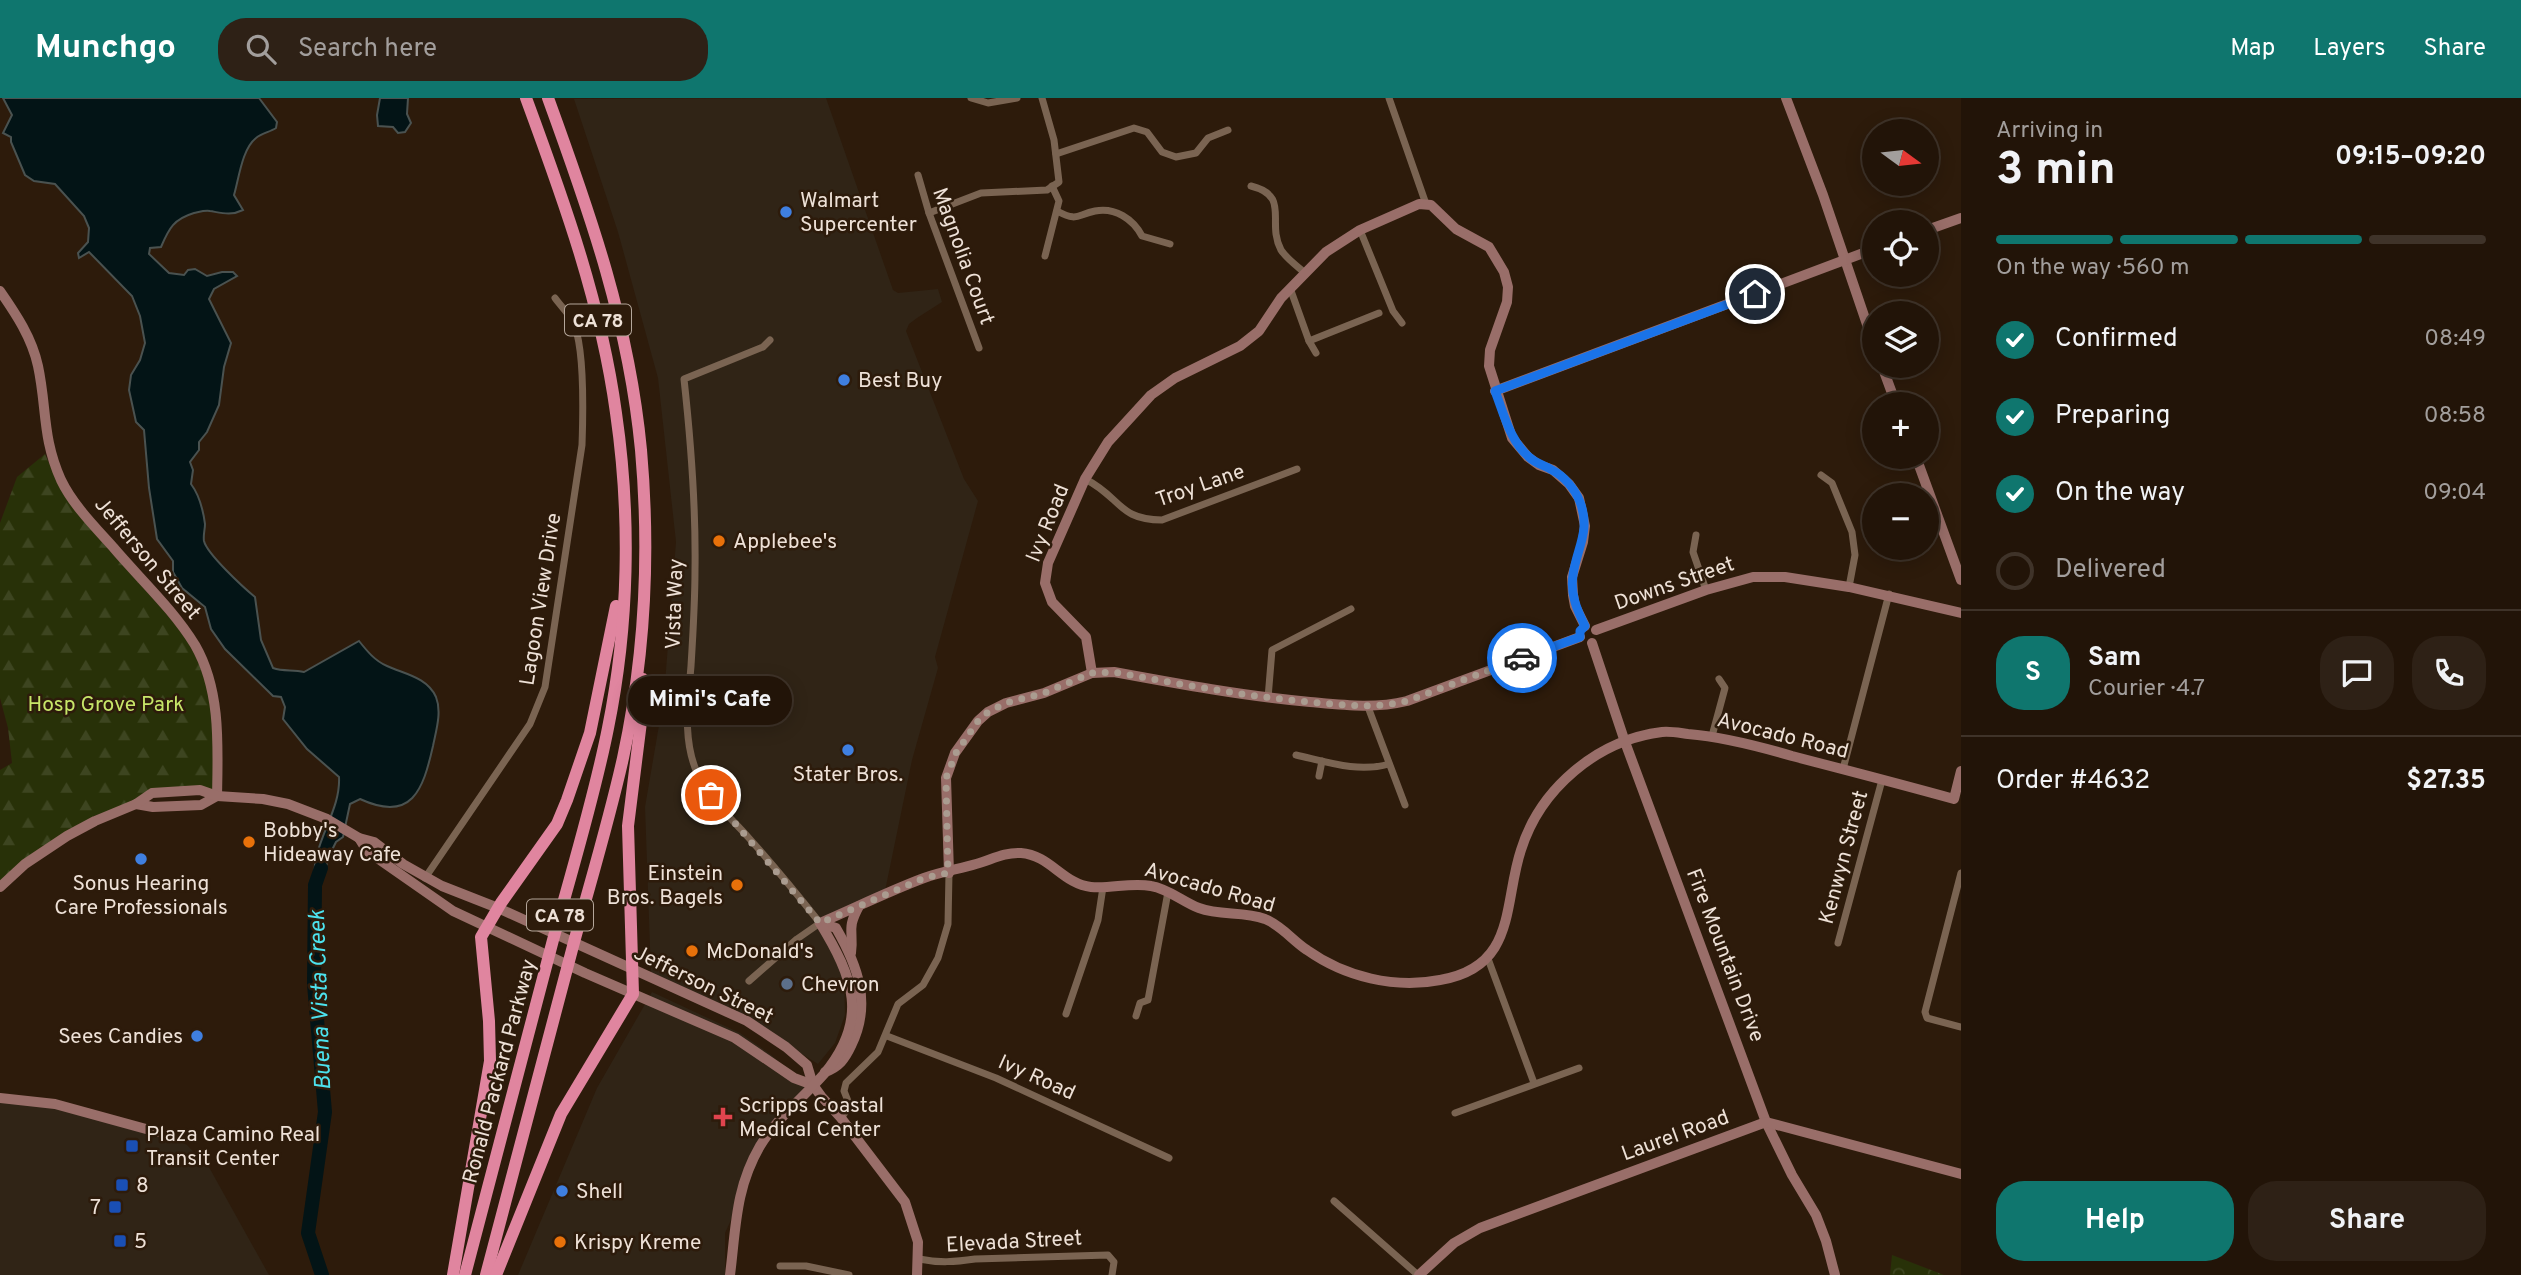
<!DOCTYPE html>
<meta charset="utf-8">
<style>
body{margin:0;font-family:Overpass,sans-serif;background:#2e2116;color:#f1f3f6;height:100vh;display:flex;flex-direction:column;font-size:26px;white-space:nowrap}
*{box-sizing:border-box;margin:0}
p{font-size:23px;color:#a29e9c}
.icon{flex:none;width:38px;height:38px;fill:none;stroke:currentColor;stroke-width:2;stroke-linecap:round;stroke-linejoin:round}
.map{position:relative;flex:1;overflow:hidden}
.side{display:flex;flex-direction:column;background:#221408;width:560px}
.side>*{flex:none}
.needle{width:46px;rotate:105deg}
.tools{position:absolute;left:1862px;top:21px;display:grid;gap:14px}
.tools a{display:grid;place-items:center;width:77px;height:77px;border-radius:50%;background:#221408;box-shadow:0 4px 18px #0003,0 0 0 2px #3f3329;font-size:35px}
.pin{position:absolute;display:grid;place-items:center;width:60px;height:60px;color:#fff;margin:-30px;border:4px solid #fff;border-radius:50%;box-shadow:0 2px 7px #0007}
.courier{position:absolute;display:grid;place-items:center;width:70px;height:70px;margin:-35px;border:5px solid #1a73e8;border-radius:50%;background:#fff;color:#222;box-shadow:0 2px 9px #0007}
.bubble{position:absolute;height:49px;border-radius:24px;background:#221408;box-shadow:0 4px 18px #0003,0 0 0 2px #3f3329;font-size:23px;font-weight:700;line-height:49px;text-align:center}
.head em{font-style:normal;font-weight:700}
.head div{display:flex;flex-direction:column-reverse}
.head{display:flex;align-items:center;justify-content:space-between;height:119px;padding:0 35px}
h1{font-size:46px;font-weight:700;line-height:52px}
.bar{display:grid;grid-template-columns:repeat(4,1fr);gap:10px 7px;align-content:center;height:84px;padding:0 35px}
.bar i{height:9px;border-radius:5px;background:#3f3329}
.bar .on{background:#0f766e}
.bar p{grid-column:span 4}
.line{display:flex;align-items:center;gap:18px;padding:0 35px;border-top:2px solid #3f3329}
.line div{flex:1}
.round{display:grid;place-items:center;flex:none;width:74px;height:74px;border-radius:28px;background:#2e2116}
ol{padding:0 35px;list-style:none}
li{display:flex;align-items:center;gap:21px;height:77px}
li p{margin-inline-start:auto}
li .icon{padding:7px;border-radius:50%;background:#0f766e;color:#fff;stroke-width:4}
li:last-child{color:#a29e9c}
li i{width:38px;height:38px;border:4px solid #3f3329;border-radius:50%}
.cta{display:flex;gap:14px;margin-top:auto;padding:14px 35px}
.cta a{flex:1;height:80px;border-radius:28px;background:#0f766e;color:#fff;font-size:28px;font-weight:700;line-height:80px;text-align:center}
.cta a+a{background:#2e2116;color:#f1f3f6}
header{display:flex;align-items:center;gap:42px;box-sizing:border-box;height:98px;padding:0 35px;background:#0f766e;color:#fff}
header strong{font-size:33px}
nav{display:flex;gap:38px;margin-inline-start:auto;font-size:24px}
.search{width:490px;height:63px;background:#2e2116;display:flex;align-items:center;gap:18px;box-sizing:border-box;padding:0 24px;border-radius:28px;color:#a29e9c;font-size:26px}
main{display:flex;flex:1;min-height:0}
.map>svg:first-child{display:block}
.commercial{fill:#302416}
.forest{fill:url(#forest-firs)}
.park{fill:url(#park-crowns)}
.water{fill:#031416;stroke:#4a5250;stroke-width:2}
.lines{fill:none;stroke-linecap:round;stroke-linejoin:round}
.river{stroke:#031416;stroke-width:14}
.street{stroke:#7a6452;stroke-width:7}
.secondary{stroke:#996e69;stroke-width:10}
.highway{stroke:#e0859f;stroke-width:12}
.done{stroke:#aa9c90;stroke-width:7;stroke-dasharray:0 12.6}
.route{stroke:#1a73e8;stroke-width:9}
.shop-dot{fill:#3f7fe0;stroke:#2d1b0b;stroke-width:2.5}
.food-dot{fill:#e8710a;stroke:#2d1b0b;stroke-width:2.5}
.service-dot{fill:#5c6f8a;stroke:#2d1b0b;stroke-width:2.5}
.health-dot{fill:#e0444e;stroke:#2d1b0b;stroke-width:2.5}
.transit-dot{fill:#1a4fb4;stroke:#2d1b0b;stroke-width:2.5}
.labels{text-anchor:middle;stroke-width:5;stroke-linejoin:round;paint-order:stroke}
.shield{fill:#2d1b0b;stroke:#b4a69a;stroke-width:2}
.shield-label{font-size:19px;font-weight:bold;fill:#eee1d7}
.poi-label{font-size:21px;fill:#eee1d7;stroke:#2d1b0b;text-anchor:start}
.street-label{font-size:21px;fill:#eee1d7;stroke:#2d1b0b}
.park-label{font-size:21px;fill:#c7e669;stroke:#2d1b0b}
.water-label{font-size:23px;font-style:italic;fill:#4ce2ee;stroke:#2d1b0b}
</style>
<header>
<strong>Munchgo</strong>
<div class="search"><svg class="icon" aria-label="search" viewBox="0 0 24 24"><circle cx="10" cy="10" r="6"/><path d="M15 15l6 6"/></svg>Search here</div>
<nav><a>Map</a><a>Layers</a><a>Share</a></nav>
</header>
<main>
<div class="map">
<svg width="1961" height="1177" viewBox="0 0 1961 1177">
<defs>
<pattern id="forest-firs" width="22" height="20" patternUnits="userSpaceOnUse" patternTransform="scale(1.75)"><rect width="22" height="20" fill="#283108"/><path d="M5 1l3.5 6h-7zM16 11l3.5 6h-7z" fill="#3d4520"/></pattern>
<pattern id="park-crowns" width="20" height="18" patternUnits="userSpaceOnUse" patternTransform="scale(1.75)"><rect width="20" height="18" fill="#283108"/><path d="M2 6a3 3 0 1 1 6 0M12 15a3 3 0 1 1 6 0" fill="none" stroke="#3d4520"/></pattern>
</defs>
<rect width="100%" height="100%" fill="#2d1b0b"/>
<g class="commercial">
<polygon points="826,0 893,192 898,195 938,191 942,204 917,220 909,226 906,233 964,381 978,403 935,559 938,570 912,662 885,793 822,822 844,873 845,917 835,945 818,966 721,906 651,877 645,709 664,598 676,444 658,280 618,134 574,1"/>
<polygon points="652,894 740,935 770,956 814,994 792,1011 770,1036 725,1135 725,1177 518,1177 597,990"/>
<polygon points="0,1002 55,1006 166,1036 187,1047 210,1071 269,1177 0,1177"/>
</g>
<path class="forest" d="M 45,356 C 69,413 106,448 146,493 C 164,513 183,533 195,557 C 216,599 214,648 213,694 L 151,698 L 94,718 L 0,784 L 0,672 L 12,665 L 8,630 L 0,600 L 0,425 L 17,379 Z"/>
<polygon class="park" points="1892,1157 1944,1177 1890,1177"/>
<g class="water">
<path d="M 3,0 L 259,0 L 277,24 L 276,30 C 270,34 262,35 256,40 C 242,51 239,80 234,97 L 243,112 C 231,118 222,115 210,113 C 205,112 199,114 194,115 C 174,121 169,130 161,149 L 150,150 L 149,156 L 169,175 L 184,177 L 188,172 L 195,171 L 207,178 L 222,174 L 233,174 L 237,178 L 214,191 L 209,201 L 231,245 L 224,269 L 219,307 L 207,334 L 199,344 L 199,352 L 190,364 L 193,372 L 191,386 C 200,398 203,411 205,426 C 205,431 203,438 204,443 C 207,456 244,490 255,499 L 261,542 L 273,570 C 284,574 293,571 304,574 L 359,543 C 367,553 375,563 387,568 C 404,576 427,579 436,599 C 442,614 436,633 433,648 C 423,692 412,725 360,701 L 350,706 L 343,739 L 336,744 L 331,754 L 320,785 L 315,787 C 309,747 341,716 339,679 L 307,651 L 283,621 L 285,609 L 281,599 L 273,598 L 225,551 L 211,531 L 205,509 L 182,490 L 173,474 L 173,463 L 157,441 L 149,390 L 144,332 L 136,324 L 129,292 L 131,277 L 140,262 L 145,245 L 140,218 L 132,198 L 89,154 L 79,160 L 78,155 L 88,144 L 89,130 L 84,118 L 55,86 L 34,83 L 25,77 L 11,44 L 11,39 L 3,35 L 12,17 Z"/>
<polygon points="380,0 408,0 407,16 411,25 405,34 398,35 393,29 378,28 377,17"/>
</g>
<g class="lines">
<polyline class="river" points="321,770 315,787 314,886 325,1014 308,1135 322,1177"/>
<g class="street">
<polyline points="971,0 988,5 1017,0"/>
<polyline points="1389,0 1426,106"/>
<polyline points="1056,56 1134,30 1147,34 1162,54 1176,59 1196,55 1208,40 1228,32"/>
<polyline points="918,77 929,115 979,250"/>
<path d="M 1251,88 C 1291,98 1266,124 1281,152 C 1287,161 1297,168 1305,175"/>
<path d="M 1057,113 C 1078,124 1076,117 1095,113 C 1115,109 1133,121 1142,138 L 1170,146"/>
<polyline points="929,115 981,95 1047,92 1059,84 1054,42 1042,0"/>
<polyline points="1360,132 1393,213 1402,225"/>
<polyline points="1045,158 1059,103 1052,88"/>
<polyline points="1290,190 1309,243 1316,255"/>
<polyline points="1309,243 1379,215"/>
<polyline points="1821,377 1832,385 1852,434 1855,457 1849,489"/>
<path d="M 1085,381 C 1121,399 1118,422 1162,422 L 1297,371"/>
<polyline points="1696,437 1693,454 1706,492"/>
<polyline points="1268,600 1272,552 1351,511"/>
<polyline points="1368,609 1405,707"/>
<polyline points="1712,638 1725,590 1719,581"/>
<path d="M 1296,657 C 1327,664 1358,675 1389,666"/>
<polyline points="1843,671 1889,496"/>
<polyline points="1319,678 1322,663"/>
<polyline points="1961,775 1925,914 1927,920 1961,929"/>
<path d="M 425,780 L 530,626 L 545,589 L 582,347 C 583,319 585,245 572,222 C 567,214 560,207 555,200"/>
<polyline points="1838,845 1882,682"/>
<polyline points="1487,858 1534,985"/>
<path d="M 749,883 L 797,841 L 820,825 C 797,796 773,767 748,739 C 731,720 709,701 698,677 C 682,642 688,605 691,568 C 693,536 695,504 695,472 C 696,408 691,345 684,281 L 763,249 L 770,242"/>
<polyline points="1066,916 1098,822 1103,789"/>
<polyline points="1136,918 1140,905 1148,902 1168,794"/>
<polyline points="887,938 996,980 1169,1060"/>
<polyline points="1455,1015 1579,970"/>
<polyline points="841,1020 850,1008 844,993 846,985 878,954 898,906 923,887 938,860 948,826 949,775"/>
<polyline points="1334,1103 1418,1177"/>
<path d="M 919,1161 C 939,1165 955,1164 975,1161 L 1108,1157 L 1114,1164 L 1112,1177"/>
<polyline points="780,1168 806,1168 849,1177"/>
</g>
<g class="secondary">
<polyline points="1786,0 1823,97 1874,247"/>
<polyline points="1927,132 1961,120"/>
<path d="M 0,193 C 16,216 32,240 38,268 C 47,310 42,340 61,382 C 73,407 95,429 113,449 C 140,481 173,511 195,547 C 221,592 218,648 217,698"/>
<polyline points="1882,268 1896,306"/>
<polyline points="1495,293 1874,151"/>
<polyline points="1916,359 1961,482"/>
<polyline points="1596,532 1706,492 1753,479 1785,479 1849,489 1961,515"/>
<polyline points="1592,545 1625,644 1766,1024 1792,1077 1816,1117 1826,1143 1835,1177"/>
<polyline points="1092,575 1086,539 1052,504 1045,485 1048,465 1085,381 1108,344 1151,297 1175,280 1240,248 1259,233 1281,200 1326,154 1360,132 1419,106 1431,107 1456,131 1489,149 1504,174 1508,189 1507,204 1490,252 1489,268 1512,340 1528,359 1539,367 1553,372 1569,386 1579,400 1585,428 1583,444 1572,479 1573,497 1575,508 1585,528"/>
<polyline points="136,706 153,709 201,707 217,698"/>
<polyline points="359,740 367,753 453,813 585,875 735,940 794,980 813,987"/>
<path d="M 949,775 L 946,680 L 955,655 L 978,623 L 988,614 L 1006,605 L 1044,595 L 1092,575 L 1114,574 C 1179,586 1244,598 1310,604 C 1343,607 1374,611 1407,603 L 1580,539"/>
<polyline points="0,789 25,766 67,738 95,723 136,706 152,695 200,692 217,698 263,701 288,706 327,721 359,740 374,744 403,766 442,788 498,810 747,923 786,949 807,967 813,987 821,998 841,1020 905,1104 918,1144 917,1177"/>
<path d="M 820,825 C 855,810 889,793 924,780 C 941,774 959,771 976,766 C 991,762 1004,754 1021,755 C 1050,757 1063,786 1091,789 C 1111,791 1131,784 1151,788 C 1169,791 1183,804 1199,810 C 1220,818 1243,813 1265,821 C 1282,828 1292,842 1307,852 C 1345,879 1395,891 1440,882 C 1517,869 1503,806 1521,752 C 1540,691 1597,642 1662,634 C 1670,633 1680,635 1688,636 C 1724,639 1758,648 1792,658 C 1846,672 1900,686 1954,701 L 1961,673"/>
<path d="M 821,825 L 836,830 C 858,868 872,906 851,948 C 845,961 839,969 825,974"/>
<path d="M 851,855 C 854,832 846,832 859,808"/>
<polyline points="0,1000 55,1006 157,1034"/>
<path d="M 730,1177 C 736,1130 735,1091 760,1048 C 777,1020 803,1000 824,976 C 870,921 853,879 820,825"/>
<polyline points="1419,1177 1454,1145 1480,1130 1766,1024 1961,1076"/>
</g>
<g class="highway">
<polyline points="453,1177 490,963 489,923 481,839 501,805 557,726 567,702 590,635 616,508"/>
<path d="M 465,1177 C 495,1065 523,953 553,842 C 572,771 594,701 608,630 C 629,527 631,418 616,315 C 601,205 564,103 526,0"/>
<path d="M 486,1177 C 515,1067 544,958 573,848 C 590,785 609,723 623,660 C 645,559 650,454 641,352 C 629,226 591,118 548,0"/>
<polyline points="496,1177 561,1016 633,896 628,728 641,624 643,581"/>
</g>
</g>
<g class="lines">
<path class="done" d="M 711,697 L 820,825 L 924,780 L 948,775 L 946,680 L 956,655 L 978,623 L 988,614 L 1006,605 L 1044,595 L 1092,575 L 1114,574 C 1179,586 1244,598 1310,604 C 1343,607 1374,611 1407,603 L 1522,560"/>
<path class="route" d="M 1522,560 L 1580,539 L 1580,533 L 1585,528 C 1577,512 1570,496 1573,477 C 1577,449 1591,433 1580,404 C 1575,391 1564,378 1552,372 C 1544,367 1536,366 1529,359 C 1510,343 1504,316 1495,293 L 1755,196"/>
</g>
<g class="shop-dot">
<circle cx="786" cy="114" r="7"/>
<circle cx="844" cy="282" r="7"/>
<circle cx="848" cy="652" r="7"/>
<circle cx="141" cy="761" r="7"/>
<circle cx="197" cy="938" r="7"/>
<circle cx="562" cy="1093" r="7"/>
</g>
<g class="food-dot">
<circle cx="719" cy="443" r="7"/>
<circle cx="249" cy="744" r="7"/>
<circle cx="737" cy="787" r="7"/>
<circle cx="692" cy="853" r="7"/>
<circle cx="560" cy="1144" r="7"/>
</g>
<circle class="service-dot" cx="787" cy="886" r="7"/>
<path class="health-dot" d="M719.5 1008.5h7v7h7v7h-7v7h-7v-7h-7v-7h7z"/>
<g class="transit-dot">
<rect x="125" y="1041" width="14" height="14" rx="3.5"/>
<rect x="115" y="1080" width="14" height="14" rx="3.5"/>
<rect x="108" y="1102" width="14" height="14" rx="3.5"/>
<rect x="113" y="1136" width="14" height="14" rx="3.5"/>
</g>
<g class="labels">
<g class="shield">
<rect x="565" y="206.5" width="66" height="31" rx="5"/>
<rect x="527" y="801.5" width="66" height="31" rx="5"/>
</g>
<g class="shield-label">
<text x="598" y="229">CA 78</text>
<text x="560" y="824">CA 78</text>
</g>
<g class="poi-label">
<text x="800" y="109">Walmart<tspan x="800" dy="24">Supercenter</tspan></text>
<text x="858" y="289">Best Buy</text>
<text x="733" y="450">Applebee's</text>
<text x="848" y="683" text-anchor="middle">Stater Bros.</text>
<text x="263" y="739">Bobby's<tspan x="263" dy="24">Hideaway Cafe</tspan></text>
<text x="723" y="782" text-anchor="end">Einstein<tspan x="723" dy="24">Bros. Bagels</tspan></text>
<text x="141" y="792" text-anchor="middle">Sonus Hearing<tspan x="141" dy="24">Care Professionals</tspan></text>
<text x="706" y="860">McDonald's</text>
<text x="801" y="893">Chevron</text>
<text x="183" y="945" text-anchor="end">Sees Candies</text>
<text x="739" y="1014">Scripps Coastal<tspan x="739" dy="24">Medical Center</tspan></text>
<text x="146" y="1043">Plaza Camino Real<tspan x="146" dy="24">Transit Center</tspan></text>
<text x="136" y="1094">8</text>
<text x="576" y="1100">Shell</text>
<text x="101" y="1116" text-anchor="end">7</text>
<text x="134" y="1150">5</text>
<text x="574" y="1151">Krispy Kreme</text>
</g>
<g class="street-label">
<text transform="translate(964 158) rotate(70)" y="7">Magnolia Court</text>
<text transform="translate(1200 387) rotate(-19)" y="7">Troy Lane</text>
<text transform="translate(1047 425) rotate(-68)" y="7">Ivy Road</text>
<text transform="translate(148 460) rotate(50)" y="7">Jefferson Street</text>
<text transform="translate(1674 485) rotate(-19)" y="7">Downs Street</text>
<text transform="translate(540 501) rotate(-81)" y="7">Lagoon View Drive</text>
<text transform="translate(674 506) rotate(-88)" y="7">Vista Way</text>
<text transform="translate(1783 637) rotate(14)" y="7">Avocado Road</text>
<text transform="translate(1843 759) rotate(-75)" y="7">Kenwyn Street</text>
<text transform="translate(1210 789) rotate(16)" y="7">Avocado Road</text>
<text transform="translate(1726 857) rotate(69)" y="7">Fire Mountain Drive</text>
<text transform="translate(704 886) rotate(26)" y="7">Jefferson Street</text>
<text transform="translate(499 973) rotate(-75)" y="7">Ronald Packard Parkway</text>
<text transform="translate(1037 979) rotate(24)" y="7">Ivy Road</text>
<text transform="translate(1675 1037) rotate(-20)" y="7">Laurel Road</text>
<text transform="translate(1014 1143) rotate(-3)" y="7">Elevada Street</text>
</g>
<g class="park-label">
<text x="106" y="613">Hosp Grove Park</text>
</g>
<g class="water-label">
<text transform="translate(319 902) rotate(-92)" y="8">Buena Vista Creek</text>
</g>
</g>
</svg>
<div class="tools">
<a><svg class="needle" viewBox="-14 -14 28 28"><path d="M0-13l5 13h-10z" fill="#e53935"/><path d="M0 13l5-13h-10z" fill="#a29e9c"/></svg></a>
<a><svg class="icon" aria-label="locate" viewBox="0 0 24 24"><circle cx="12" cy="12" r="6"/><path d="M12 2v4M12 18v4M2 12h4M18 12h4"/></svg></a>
<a><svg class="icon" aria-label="layers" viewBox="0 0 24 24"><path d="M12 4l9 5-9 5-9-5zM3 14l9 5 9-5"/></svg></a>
<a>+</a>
<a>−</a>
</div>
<div class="pin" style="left:711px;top:697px;background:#ea580c"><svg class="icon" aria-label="bag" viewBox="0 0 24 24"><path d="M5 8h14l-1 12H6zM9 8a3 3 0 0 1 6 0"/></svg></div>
<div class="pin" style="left:1755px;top:196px;background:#1f2937"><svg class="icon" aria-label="home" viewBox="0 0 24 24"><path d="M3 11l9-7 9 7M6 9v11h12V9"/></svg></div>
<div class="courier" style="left:1522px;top:560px"><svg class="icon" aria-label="car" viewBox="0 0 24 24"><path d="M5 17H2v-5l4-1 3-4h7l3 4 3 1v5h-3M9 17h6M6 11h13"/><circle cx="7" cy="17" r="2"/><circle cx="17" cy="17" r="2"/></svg></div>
<div class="bubble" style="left:628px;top:578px;width:164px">Mimi's Cafe</div>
</div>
<section class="side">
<div class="head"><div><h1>3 min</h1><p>Arriving in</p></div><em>09:15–09:20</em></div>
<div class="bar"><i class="on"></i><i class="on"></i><i class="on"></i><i></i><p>On the way · 560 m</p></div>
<ol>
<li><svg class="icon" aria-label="check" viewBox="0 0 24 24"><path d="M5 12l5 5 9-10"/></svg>Confirmed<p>08:49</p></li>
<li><svg class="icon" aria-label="check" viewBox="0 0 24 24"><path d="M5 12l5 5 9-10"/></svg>Preparing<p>08:58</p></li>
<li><svg class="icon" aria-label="check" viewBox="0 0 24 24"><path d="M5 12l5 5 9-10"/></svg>On the way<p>09:04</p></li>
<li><i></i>Delivered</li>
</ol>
<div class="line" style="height:126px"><b class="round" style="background:#0f766e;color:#fff">S</b><div><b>Sam</b><p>Courier · 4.7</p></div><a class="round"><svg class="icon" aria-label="chat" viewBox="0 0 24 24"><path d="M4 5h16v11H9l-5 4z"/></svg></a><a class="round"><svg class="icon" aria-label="phone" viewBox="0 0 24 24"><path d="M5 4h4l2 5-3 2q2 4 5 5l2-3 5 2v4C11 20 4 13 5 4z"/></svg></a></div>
<div class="line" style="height:91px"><div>Order #4632</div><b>$27.35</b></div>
<div class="cta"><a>Help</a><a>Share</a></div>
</section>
</main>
